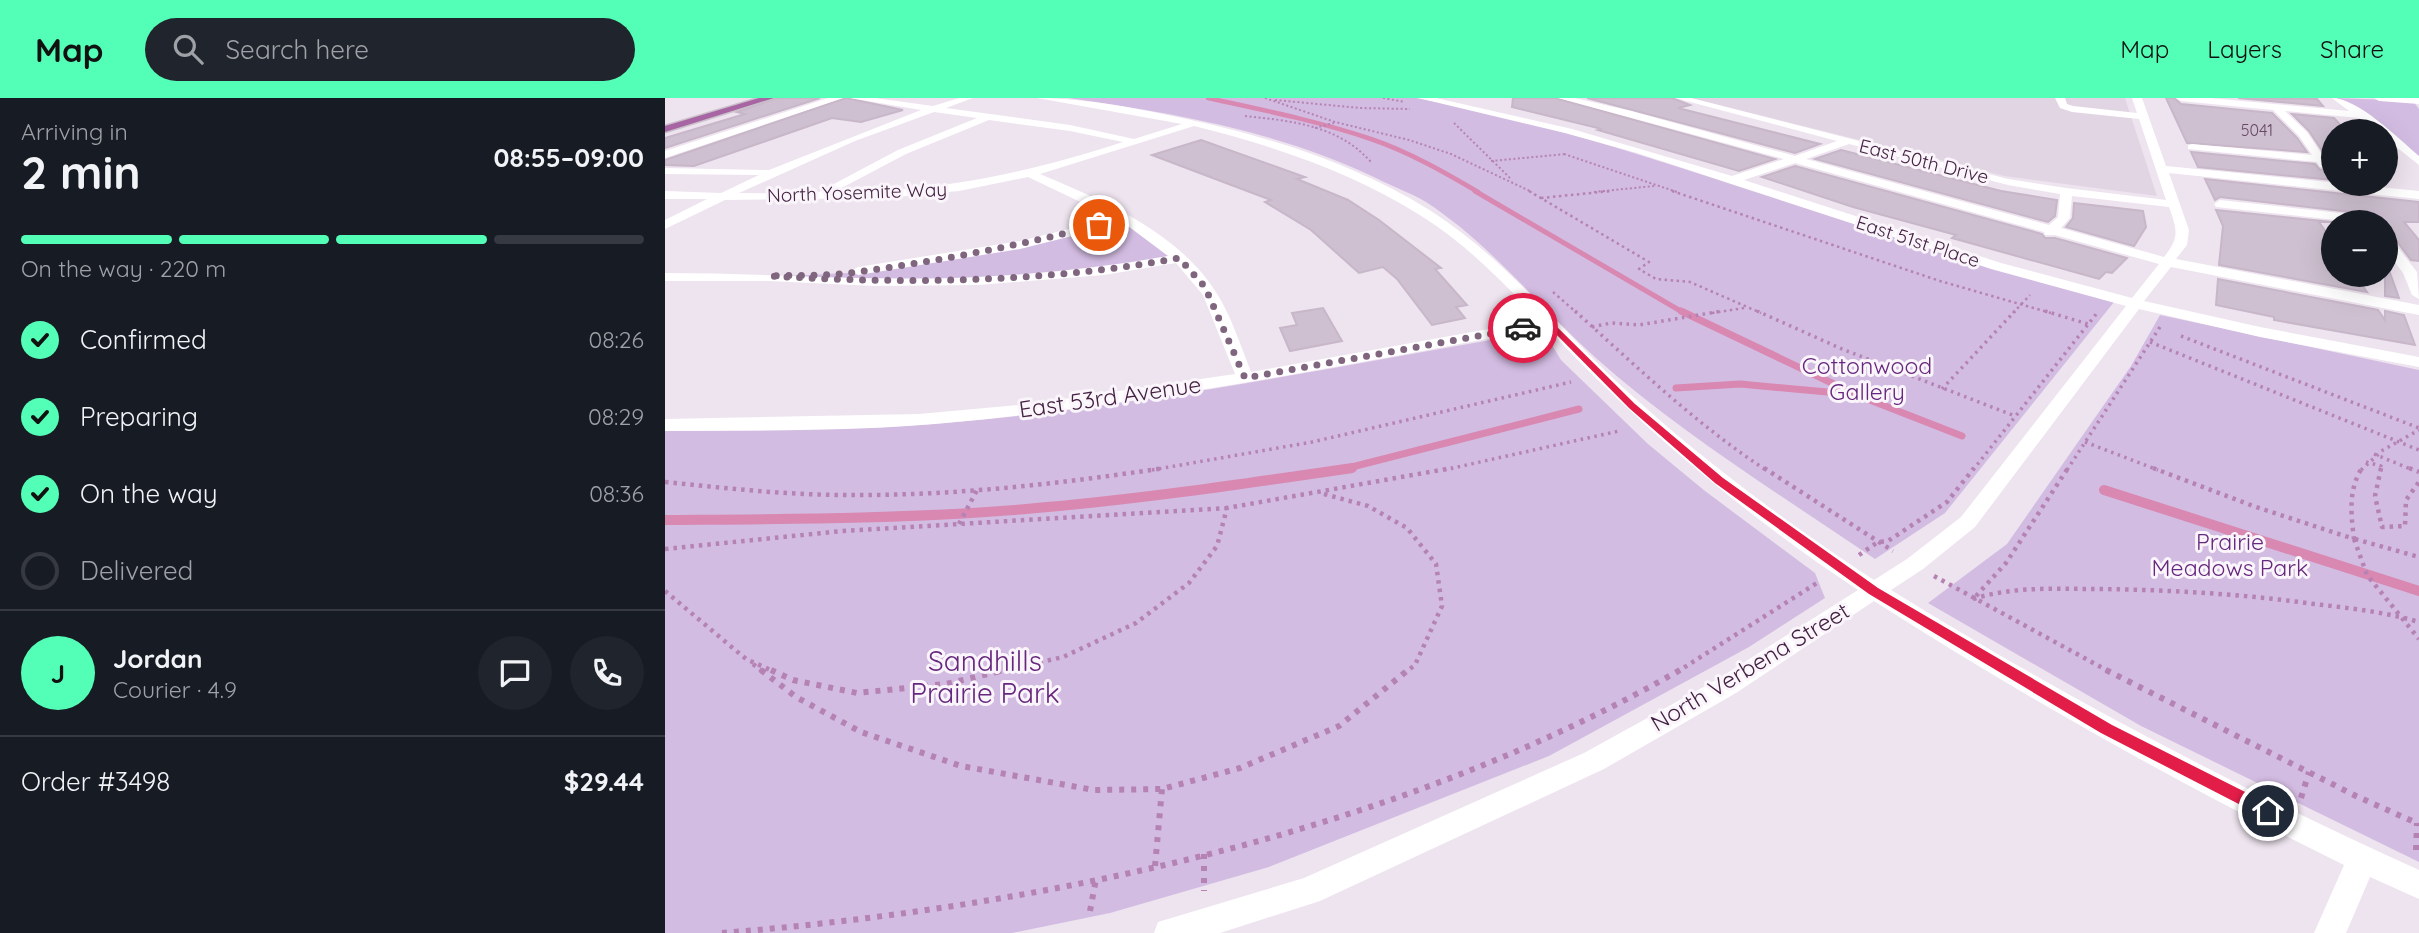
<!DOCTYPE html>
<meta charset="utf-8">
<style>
body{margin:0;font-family:Quicksand,sans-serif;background:#20242c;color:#f1f3f6;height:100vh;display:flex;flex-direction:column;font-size:26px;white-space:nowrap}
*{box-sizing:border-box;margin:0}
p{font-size:23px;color:#9ea1a6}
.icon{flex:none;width:38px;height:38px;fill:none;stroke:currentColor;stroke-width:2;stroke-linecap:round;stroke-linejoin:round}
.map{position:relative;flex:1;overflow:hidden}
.panel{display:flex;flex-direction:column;background:#171b24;width:665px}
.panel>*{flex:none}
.tools{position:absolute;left:1656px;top:21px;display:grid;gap:14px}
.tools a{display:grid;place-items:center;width:77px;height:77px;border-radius:50%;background:#171b24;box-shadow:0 7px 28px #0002;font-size:35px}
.pin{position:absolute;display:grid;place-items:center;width:60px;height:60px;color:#fff;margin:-30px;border:4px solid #fff;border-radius:50%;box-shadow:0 2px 7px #0007}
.courier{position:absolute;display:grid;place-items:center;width:70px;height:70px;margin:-35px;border:5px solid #e11d48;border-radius:50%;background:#fff;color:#222;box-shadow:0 2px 9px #0007}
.overview em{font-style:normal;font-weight:700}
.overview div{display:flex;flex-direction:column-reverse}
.overview{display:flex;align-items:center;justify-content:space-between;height:119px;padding:0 21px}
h1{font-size:46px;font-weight:700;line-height:52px}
.bar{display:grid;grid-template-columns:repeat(4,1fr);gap:10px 7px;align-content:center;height:84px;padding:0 21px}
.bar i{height:9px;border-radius:5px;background:#363941}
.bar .current{background:#53feb6}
.bar p{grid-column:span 4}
.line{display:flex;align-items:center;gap:18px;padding:0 21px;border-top:2px solid #363941}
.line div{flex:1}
.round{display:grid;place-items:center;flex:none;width:74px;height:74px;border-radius:37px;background:#20242c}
ol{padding:0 21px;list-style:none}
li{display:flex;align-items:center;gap:21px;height:77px}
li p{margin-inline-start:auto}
li .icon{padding:7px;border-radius:50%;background:#53feb6;color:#111;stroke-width:4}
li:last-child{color:#9ea1a6}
li i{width:38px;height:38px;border:4px solid #363941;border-radius:50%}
header{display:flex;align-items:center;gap:42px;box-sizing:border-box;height:98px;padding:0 35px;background:#53feb6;color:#111}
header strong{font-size:33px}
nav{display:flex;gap:38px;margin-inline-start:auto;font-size:24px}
.search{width:490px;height:63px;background:#20242c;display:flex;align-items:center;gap:18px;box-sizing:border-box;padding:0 24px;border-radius:38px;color:#9ea1a6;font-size:26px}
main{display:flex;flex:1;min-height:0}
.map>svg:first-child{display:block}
.built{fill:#e1d5e3}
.green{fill:#d3bce2}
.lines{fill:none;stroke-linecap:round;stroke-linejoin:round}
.stream-far3{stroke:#d888b1;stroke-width:4.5}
.stream-far2{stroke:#d888b1;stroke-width:5}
.stream-far1{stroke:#d888b1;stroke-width:7}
.stream{stroke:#d888b1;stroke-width:10}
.building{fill:#cec0d0;stroke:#c8b6c9;stroke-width:2}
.major-casing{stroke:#cac1ca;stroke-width:3}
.path-far4{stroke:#b582b4;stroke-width:2;stroke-dasharray:2 2.5;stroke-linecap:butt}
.path-far3{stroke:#b582b4;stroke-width:2.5;stroke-dasharray:2.5 3.5;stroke-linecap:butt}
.path-far2{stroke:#b582b4;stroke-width:3.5;stroke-dasharray:2.5 4.5;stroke-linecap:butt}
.path-far1{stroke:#b582b4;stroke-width:4.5;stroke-dasharray:3.5 5;stroke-linecap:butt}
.path{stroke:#b582b4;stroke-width:6;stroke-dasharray:5 7;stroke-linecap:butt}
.minor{fill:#fff;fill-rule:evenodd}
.major{fill:#a865a3;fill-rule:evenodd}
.route{fill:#e11d48}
.done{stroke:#7f657e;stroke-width:7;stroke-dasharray:0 12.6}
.labels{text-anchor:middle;stroke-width:6;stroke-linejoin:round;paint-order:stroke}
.far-number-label{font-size:16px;fill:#664965}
.far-street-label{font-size:19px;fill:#432141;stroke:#faf5fb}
.park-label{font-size:23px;fill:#66277e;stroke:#faf5fb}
.street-label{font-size:23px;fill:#432141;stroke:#faf5fb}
.near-park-label{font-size:28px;fill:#66277e;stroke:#faf5fb}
</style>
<header>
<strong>Map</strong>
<div class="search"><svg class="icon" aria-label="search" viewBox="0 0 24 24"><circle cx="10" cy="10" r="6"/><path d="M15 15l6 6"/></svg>Search here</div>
<nav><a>Map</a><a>Layers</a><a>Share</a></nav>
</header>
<main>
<section class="panel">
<div class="overview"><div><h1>2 min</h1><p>Arriving in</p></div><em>08:55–09:00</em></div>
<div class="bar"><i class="current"></i><i class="current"></i><i class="current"></i><i></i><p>On the way · 220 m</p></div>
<ol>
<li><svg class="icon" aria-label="check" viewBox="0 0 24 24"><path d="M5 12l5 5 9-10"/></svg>Confirmed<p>08:26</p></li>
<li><svg class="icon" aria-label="check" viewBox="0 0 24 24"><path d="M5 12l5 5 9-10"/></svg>Preparing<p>08:29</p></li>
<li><svg class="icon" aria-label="check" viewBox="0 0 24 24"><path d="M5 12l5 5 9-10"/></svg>On the way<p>08:36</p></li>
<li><i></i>Delivered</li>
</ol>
<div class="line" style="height:126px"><b class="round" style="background:#53feb6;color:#111">J</b><div><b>Jordan</b><p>Courier · 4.9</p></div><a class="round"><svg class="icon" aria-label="chat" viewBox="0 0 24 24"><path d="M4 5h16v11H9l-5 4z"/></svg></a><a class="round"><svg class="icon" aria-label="phone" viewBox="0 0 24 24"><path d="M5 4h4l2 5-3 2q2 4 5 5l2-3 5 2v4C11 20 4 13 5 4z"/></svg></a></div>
<div class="line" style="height:91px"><div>Order #3498</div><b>$29.44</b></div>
</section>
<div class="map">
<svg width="1754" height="835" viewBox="0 0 1754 835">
<rect width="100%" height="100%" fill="#eee4ef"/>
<polygon class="built" points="1026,0 1460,0 1492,98 1339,78"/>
<g class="green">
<path d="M 403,0 L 751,0 C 874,22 991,62 1109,100 C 1222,137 1335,171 1449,204 L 1280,415 L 1210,461 C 1116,397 1018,337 932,261 C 874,209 827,147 761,104 C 746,95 729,89 713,81 C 616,34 510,15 403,0 Z"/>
<polygon points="1672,0 1748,3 1754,11 1754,64 1720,33"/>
<polygon points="461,121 514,160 313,183 104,179 182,175 268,163"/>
<polygon points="1495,217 1754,272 1754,764 1476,628 1263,505 1342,446 1466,268"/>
<path d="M 854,237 L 872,238 L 885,244 L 896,262 L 983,346 L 1040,393 L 1150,475 L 1160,500 L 1084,549 L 884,658 L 604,769 L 445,815 L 347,835 L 0,835 L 0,333 C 93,332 187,333 280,325 C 473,309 663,270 854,237 Z"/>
</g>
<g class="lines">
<path class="stream-far3" d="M 543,0 C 598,12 653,23 706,41 C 744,54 779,74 813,94"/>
<polyline class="stream-far2" points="810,93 1019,215"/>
<g class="stream-far1">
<polyline points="1016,213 1192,297 1297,338"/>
<polyline points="1011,290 1075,286 1184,296"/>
<polyline points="675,372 914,311"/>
</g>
<g class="stream">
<polyline points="1439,392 1754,493"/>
<path d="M 0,422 C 120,421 241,421 361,411 C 470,402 578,386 687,370"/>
</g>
</g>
<g class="building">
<polygon points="112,0 155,0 0,50 0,40 80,16 72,14"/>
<polygon points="181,0 238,12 196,24 167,20 29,68 0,67 0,62"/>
<polygon points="848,0 890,0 1110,61 1074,73 933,32 937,31 847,9"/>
<polygon points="922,0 1007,0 1025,7 1013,10 1155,46 1130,55"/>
<polygon points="1501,0 1509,0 1516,6 1607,15 1632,40 1642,54 1522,45"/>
<polygon points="1573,0 1652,1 1658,8"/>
<polygon points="1627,16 1669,20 1681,33 1668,33 1668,82 1533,69 1526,54 1650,66 1655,72 1665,70 1666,66 1644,33"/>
<polygon points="536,42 640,79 632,81 683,102 714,122 776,170 770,171 802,207 791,209 800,220 767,227 732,181 718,169 694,175 646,132 600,104 606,102 487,57"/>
<polygon points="1176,52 1336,93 1392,102 1390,118 1383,124 1150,61"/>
<polygon points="1130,68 1377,136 1380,140 1390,140 1462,160 1447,175 1441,174 1434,181 1287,140 1291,137 1188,109 1097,79"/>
<polygon points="1540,81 1754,104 1754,124 1739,124 1754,142 1754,163 1746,162 1727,137 1720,135 1720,124 1710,124 1712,122 1704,116 1555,99 1550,102"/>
<polygon points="1409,105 1478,113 1481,129 1469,148 1401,129 1408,120"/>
<polygon points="1551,112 1667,124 1654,124 1668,144 1668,177 1690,177 1702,194 1554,167 1558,128"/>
<polygon points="1724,172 1734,200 1720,198 1720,173"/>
<polygon points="1553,181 1713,212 1720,222 1720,213 1739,217 1750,247 1609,222 1609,219 1551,207"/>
<polygon points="658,210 677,243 625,253 615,230 632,227 627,215"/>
</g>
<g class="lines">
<g class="major-casing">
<polygon id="major" points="94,0 109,0 0,34 0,28"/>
</g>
<g class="path-far4">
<polyline points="600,0 670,24 744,42 786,56 867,94"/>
<polyline points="718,0 740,4"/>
<polyline points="610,2 695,10 745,11"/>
<path d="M 580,18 C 627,23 673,27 706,64"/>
<polyline points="789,25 845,80"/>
<polyline points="650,30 669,25"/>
<polyline points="899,56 1012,94"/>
<polyline points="826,63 901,56"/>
<polyline points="929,94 989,88"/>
</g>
<g class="path-far3">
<polyline points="864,93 984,164 974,171 991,181 1025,184 1096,215"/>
<polyline points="1007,93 1275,183 1386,215"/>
<polyline points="876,100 946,93"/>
<polyline points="888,194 912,215"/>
<polyline points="1047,215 1079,210"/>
<polyline points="1348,215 1365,197"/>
</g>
<g class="path-far2">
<path d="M 910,213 C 971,268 1032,327 1101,372"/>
<polyline points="1092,213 1177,251 1350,318"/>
<polyline points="1380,213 1423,226"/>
<polyline points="927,229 946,225 974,227 1057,213"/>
<polyline points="1516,238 1754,330"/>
<polyline points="1485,244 1754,352"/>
<polyline points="1277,291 1350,213"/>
<polyline points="1420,344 1493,372"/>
<polyline points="1709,356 1748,372"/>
<polyline points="1701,364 1716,368 1715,372"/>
<polyline points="487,372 647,344 906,284"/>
<polyline points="779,372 954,333"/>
<polyline points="1308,372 1432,215"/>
<polyline points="1402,372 1495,229"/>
<polyline points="1696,372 1718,352 1754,332"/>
</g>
<g class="path-far1">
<polyline points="1099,370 1228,453"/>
<path d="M 1488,370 L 1588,408 L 1689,441 C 1686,416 1683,392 1697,370"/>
<polyline points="1716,370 1710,398 1717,429 1740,428 1741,402 1754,384"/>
<polyline points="1744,370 1754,374"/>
<path d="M 0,384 C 60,390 120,397 181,397 C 286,398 394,386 499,370"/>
<polyline points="659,396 703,408 742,430 771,466 777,508 750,567 741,574"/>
<polyline points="294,426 312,392"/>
<polyline points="1689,441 1702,477 1754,541"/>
<polyline points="1690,441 1754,459"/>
<polyline points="0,451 177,433 562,410"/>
<polyline points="1194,457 1213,444 1223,443 1282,404 1309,370"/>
<polyline points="1269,478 1445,574"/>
<polyline points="0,493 81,561 110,574"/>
<polyline points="1311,498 1341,465 1403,370"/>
<path d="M 1308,501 C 1349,488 1392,491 1435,491 C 1507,492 1578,496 1649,506 C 1684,510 1720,514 1754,524"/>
<polyline points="88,566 98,574"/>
<polyline points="333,574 398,559 471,525 524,485 552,448 562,410 787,370"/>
<polyline points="1012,574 1155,483"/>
</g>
<g class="path">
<polyline points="96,572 131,599 196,634 296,668 429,692 497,691 575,670 674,628 743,572"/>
<polyline points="106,572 128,582 192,595 281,586 340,572"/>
<polyline points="1441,572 1691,698 1754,726"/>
<polyline points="1636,700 1644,674"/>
<polyline points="1751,752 1752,725"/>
<polyline points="539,756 539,793"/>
<polyline points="490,768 497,691"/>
<polyline points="425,813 431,781"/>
<path d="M 57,835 C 379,809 732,734 1015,572"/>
</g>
<g class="minor">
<polygon points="163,0 178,0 0,60 0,53"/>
<path d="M 185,0 L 210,0 L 268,8 L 294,0 L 308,0 L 281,10 L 405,27 L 469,41 L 517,26 L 372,0 C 413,0 453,7 493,15 C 588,34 683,61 766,113 C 838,159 892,227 953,285 C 1032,358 1119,423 1209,482 L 1242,461 L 1296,419 L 1461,208 L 1326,171 L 972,55 L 900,35 L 753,0 L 771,0 L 907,31 L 1067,78 L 1119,61 L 893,0 L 910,0 L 966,13 L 1130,58 L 1172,43 L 1010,0 L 1026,0 L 1343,81 L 1401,90 L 1501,102 L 1474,21 L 1407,14 L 1395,10 L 1390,0 L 1400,0 L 1402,6 L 1408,8 L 1472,15 L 1467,0 L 1477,0 L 1501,68 L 1754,93 L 1754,101 L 1504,75 L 1524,132 L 1522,147 L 1511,161 L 1754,207 L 1754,217 L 1506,169 L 1479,203 L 1595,229 L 1754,259 L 1754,269 L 1595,239 L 1474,211 L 1310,429 L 1258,471 L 1226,492 C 1395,597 1573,690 1754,772 L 1754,801 L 1705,779 L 1681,835 L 1649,835 L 1679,767 C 1518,688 1360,600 1209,503 L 1071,595 L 939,671 L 655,803 L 555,835 L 489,835 L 493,824 L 639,780 L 919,655 L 1053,581 L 1193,492 C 1079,416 976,330 882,230 C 686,266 490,305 291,324 C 194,334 97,332 0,333 L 0,321 L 254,316 L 365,306 L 570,276 L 538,197 L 511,165 L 439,177 L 313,187 L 210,188 L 104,183 L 0,183 L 0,175 C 104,175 209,184 313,179 C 377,176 440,169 503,158 L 459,125 L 355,151 L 193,177 L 186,173 L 193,169 L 355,143 L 449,120 L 363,79 L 294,93 L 221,100 L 60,102 L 0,131 L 0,122 L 42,101 L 0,101 L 0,93 L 56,95 L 94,77 L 0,76 L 0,70 L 104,72 L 256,12 ZM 269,14 L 312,20 L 233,52 L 150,96 L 74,95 L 190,43 ZM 324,22 L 405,33 L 458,44 C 356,77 274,93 167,95 L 241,56 ZM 529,28 C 609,48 688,74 758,119 C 802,147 839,185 874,222 L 586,274 C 576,249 568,223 554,199 C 516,135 441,104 375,76 ZM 1184,46 L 1343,87 L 1395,96 L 1393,119 L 1384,127 L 1141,61 ZM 1130,65 L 1379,134 L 1380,137 L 1390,137 L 1494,166 L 1467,200 L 1336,165 L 1079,82 ZM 1407,98 L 1504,109 C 1512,132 1515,139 1499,159 L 1396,130 L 1405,120 Z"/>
<path d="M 1511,0 L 1545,0 L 1684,13 L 1667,0 C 1693,0 1734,41 1754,58 L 1754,67 L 1720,40 L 1720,33 L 1713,33 L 1694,20 L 1620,13 L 1642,34 L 1664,67 L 1663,69 L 1655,69 L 1652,64 L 1523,51 L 1523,47 L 1527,46 L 1647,57 L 1634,38 L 1608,12 L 1516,3 Z"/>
<polygon points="1709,0 1754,0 1754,6 1714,3"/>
<polygon points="1555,102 1703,118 1709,122 1689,124 1551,109 1549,106"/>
<polygon points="1720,138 1725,139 1752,174 1754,201 1747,197 1738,175 1720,151"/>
</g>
<use href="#major" class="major"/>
</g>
<polygon class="route" points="885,222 970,306 1058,380 1213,490 1447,627 1608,708 1611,713 1608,718 1597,718 1436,635 1204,496 1050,385 964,310 883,228 858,232 854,230"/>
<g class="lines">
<path class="done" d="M 434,127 C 352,148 269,164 185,175 C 158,178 131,177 104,178 C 242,186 377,185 514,160 L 540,189 L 580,280 L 858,230"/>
</g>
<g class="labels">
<g class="far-number-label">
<text x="1592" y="38">5041</text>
</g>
<g class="far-street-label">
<text transform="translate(1259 63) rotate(14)" y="7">East 50th Drive</text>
<text transform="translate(192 94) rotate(-2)" y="7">North Yosemite Way</text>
<text transform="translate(1253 143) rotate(18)" y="7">East 51st Place</text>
</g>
<g class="park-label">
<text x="1202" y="276">Cottonwood<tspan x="1202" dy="26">Gallery</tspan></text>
<text x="1565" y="452">Prairie<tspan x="1565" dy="26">Meadows Park</tspan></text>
</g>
<g class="street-label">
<text transform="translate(445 299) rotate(-8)" y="8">East 53rd Avenue</text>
<text transform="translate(1085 569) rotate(-31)" y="8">North Verbena Street</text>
</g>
<g class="near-park-label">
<text x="320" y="573">Sandhills<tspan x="320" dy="32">Prairie Park</tspan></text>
</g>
</g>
</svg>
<div class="tools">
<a>+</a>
<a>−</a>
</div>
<div class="pin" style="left:434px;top:127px;background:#ea580c"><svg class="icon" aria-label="bag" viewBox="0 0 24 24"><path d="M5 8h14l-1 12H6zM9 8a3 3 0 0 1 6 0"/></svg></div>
<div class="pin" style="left:1603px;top:713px;background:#1f2937"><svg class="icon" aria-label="home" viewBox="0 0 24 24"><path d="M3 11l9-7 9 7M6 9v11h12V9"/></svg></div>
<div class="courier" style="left:858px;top:230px"><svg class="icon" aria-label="car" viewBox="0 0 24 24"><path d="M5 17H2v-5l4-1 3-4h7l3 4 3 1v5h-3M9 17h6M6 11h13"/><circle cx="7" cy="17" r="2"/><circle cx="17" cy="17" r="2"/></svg></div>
</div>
</main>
